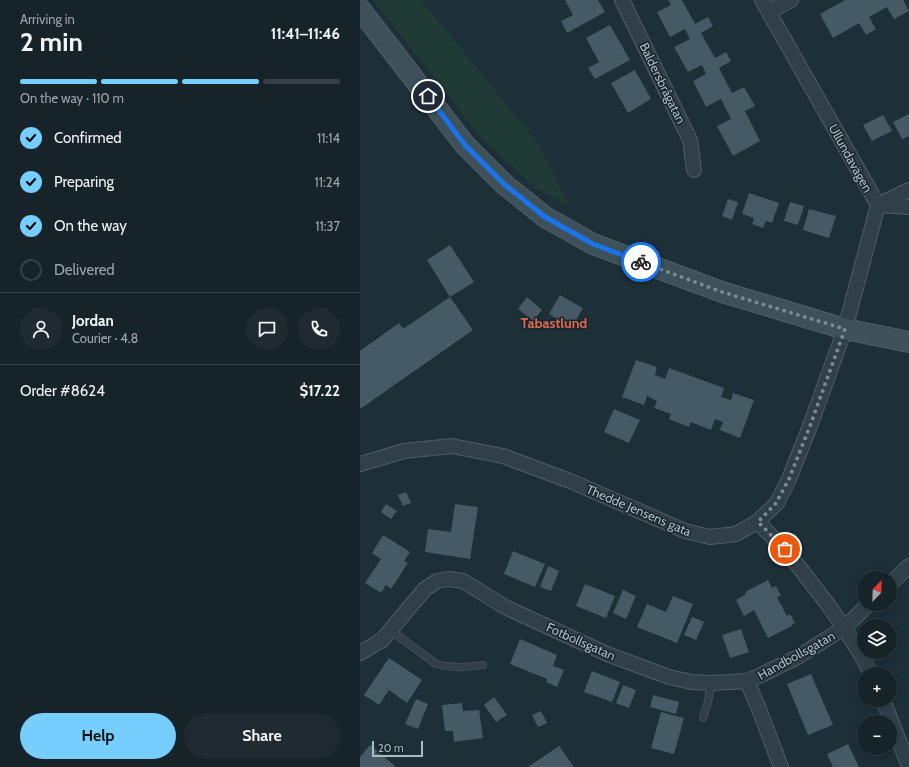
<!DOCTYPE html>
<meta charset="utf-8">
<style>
body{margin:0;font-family:Cabin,sans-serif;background:#1f2b31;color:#f1f3f6;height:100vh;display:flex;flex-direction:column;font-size:15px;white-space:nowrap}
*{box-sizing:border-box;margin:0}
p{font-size:13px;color:#9ea4a8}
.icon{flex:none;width:22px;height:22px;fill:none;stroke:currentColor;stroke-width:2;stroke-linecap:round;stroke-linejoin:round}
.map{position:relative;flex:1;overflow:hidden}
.side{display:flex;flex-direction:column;background:#162329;width:360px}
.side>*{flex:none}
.needle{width:26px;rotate:23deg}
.controls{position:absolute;left:497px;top:571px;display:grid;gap:8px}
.controls a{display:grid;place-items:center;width:40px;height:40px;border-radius:50%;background:#162329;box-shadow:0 2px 10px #0003,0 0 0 1px #354046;font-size:20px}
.scale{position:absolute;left:12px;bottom:10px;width:51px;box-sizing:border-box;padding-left:4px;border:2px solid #aabcc5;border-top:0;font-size:11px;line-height:14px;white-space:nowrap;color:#aabcc5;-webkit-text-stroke:3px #17252c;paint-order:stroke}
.pin{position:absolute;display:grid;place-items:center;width:34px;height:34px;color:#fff;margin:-17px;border:2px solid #fff;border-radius:50%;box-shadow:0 1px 4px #0007}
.courier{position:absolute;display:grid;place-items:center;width:40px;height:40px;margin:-20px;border:3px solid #1a73e8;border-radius:50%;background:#fff;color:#222;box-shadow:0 1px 5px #0007}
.headline em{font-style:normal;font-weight:800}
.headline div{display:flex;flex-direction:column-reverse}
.headline{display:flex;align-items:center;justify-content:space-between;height:68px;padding:0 20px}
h1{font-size:26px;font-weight:800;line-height:30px}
.bar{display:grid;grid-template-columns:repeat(4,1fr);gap:6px 4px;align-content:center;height:48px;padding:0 20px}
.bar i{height:5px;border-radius:3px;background:#354046}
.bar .active{background:#76ceff}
.bar p{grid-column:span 4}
.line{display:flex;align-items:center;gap:10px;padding:0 20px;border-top:1px solid #354046}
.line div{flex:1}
.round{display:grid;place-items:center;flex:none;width:42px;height:42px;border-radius:21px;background:#1f2b31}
ol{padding:0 20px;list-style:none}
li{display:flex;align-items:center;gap:12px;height:44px}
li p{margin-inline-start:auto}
li .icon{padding:4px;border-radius:50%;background:#76ceff;color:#111;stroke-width:4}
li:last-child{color:#9ea4a8}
li i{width:22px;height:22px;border:2px solid #354046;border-radius:50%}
.button{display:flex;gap:8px;margin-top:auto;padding:8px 20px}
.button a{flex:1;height:46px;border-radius:24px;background:#76ceff;color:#111;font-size:16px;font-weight:800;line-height:46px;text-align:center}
.button a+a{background:#1f2b31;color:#f1f3f6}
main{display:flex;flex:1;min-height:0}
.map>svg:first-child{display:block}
.green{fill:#203a36}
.building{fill:#455a64}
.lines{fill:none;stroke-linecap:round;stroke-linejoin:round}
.lane-casing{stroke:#4e5e66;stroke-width:8}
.street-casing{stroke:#4e5e66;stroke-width:16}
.secondary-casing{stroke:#4e5e66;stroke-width:22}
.lane{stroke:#314048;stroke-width:7}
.street{stroke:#314048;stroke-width:14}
.secondary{stroke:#3e515b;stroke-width:20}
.done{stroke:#798b93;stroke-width:4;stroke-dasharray:0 7.2}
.route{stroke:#1a73e8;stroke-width:5}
.labels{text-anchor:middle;stroke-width:3;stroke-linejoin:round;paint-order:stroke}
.street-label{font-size:13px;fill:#aabcc5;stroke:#17252c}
.neighbourhood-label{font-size:14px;font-weight:bold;fill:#dc684f;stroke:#17252c}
</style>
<main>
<section class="side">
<div class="headline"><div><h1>2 min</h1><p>Arriving in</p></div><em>11:41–11:46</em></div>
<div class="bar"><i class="active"></i><i class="active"></i><i class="active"></i><i></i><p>On the way · 110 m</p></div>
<ol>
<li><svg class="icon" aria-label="check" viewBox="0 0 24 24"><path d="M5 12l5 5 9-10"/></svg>Confirmed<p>11:14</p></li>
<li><svg class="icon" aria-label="check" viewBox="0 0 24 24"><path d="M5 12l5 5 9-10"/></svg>Preparing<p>11:24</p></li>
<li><svg class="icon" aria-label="check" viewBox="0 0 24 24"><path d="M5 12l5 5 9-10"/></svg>On the way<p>11:37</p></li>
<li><i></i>Delivered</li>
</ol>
<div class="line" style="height:72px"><a class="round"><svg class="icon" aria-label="person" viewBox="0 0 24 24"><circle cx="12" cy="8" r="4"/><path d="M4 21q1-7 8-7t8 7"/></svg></a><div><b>Jordan</b><p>Courier · 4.8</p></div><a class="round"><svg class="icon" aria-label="chat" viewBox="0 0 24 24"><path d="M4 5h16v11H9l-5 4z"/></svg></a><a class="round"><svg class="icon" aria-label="phone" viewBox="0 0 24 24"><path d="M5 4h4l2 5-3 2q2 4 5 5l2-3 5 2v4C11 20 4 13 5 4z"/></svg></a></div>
<div class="line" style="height:52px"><div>Order #8624</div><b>$17.22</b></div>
<div class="button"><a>Help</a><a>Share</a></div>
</section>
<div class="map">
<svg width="549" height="767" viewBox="0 0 549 767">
<rect width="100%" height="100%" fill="#1d2f37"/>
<polygon class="green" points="13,0 60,0 83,26 181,147 209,205 176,188 123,140"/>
<g class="building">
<polygon points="205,0 238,0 245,12 207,33 201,21 213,15"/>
<polygon points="308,0 322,0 335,24 348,17 353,26 341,33 355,58 366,52 371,61 359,68 372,93 384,87 395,106 385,111 400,141 373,156 357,126 371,119 361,99 346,107 333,81 346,74 342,65 328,72 314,47 330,39 325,29 310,37 297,12 311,5"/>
<polygon points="485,0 543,0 549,11 534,19 527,7 509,17 516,29 506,35 499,23 473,38 460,14"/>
<polygon points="250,25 270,60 235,79 228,68 239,62 226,38"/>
<polygon points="275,70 291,99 268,113 251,83"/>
<polygon points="549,114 549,136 542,139 533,122"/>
<polygon points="523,115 532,131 512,141 503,125"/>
<polygon points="389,193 419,203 412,223 406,221 403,228 392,224 394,218 382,214"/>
<polygon points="368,199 378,202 372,220 362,216"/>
<polygon points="430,202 444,206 438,225 424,221"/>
<polygon points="449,209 476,216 469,238 443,230"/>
<polygon points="90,245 114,282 90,297 67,260"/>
<polygon points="200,295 223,308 212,327 189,314"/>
<polygon points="90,297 113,330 0,409 0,351 39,323 43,329"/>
<polygon points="167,297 182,310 173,321 158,309"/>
<polygon points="276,360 297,367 295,375 305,379 309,368 364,388 361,397 371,400 373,393 394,400 380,438 360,430 363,422 355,419 351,430 331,422 329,427 309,419 311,414 294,408 297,401 287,396 284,405 262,397"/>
<polygon points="254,409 280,420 269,443 244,432"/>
<polygon points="46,492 51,503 43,506 38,495"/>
<polygon points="26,504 37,511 31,519 21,512"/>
<polygon points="95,504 118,507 110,559 65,552 68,529 91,532"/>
<polygon points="23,535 50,552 44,561 48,563 31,589 26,585 21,593 5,583 21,559 12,553"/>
<polygon points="153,551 185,564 175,587 144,574"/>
<polygon points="188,566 199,571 191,591 180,587"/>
<polygon points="408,580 412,588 416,586 421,596 417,597 427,616 430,614 435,623 431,625 432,626 408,638 394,610 384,616 376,600 386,594 385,592"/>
<polygon points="225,584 255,596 246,618 216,606"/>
<polygon points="263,590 276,596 266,619 253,613"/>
<polygon points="313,596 333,604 317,643 277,627 287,604 306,612"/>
<polygon points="332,617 344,622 336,640 324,635"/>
<polygon points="381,629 389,652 370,658 362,635"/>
<polygon points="160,639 197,655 193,666 204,670 197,687 186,682 187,679 150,664"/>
<polygon points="29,658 62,680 47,703 29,690 19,705 4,695"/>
<polygon points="232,671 260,682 252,702 224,692"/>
<polygon points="451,674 473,725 448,735 427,684"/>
<polygon points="263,685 276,690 269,708 256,703"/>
<polygon points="293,695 319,702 316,714 290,707"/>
<polygon points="134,697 147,715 136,722 124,705"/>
<polygon points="56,699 68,704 58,729 45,724"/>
<polygon points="102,703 103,711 119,710 123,738 94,742 93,731 85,731 82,705"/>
<polygon points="181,711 187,723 178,727 172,715"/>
<polygon points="301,712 324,718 314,754 291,748"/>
<polygon points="488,744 499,767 473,767 467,754"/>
<polygon points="10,745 35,766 34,767 0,767 0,757"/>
<polygon points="199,746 214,767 168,767"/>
</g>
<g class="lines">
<g class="lane-casing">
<g id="lane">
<path d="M 30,630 L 76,664 C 93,669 106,667 123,665"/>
<polyline points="343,718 348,702 351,683"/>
</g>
</g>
<g class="street-casing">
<g id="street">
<polyline points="262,0 330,140 334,170"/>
<polyline points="409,12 431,0"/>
<polyline points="518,205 549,190"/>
<polyline points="520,205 549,207"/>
<polyline points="0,464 44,451 92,446 143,456 210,481 325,531 350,537 376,534 397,522 417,503 429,479 450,426 485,329 518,205 402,0"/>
<polyline points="397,522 425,549 469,606 484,628 503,658 511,674"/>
<polyline points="530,584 549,566"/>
<polyline points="0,653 22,640 65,589 77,581 88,579 103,581 116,589 145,607 247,654 309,677 332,682 351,683 387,681 399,709 421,767"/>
<polyline points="387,681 401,675 436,658 484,628 509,604"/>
<polyline points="523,700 549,766"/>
</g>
</g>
<g class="secondary-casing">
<polyline id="secondary" points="0,9 105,145 144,184 185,217 233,244 362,292 485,329 549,342"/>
</g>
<use href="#lane" class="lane"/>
<use href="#street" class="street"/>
<use href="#secondary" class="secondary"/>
</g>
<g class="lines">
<polyline class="done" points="281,262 362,292 485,329 450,426 429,479 416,503 398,522 425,549"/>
<polyline class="route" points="68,96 105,145 144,184 185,217 233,244 281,262"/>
</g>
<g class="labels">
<g class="street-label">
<text transform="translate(303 83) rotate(64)" y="5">Baldersbrågatan</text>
<text transform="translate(491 158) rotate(61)" y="5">Ullundavägen</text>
<text transform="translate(279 510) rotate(23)" y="5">Thedde Jensens gata</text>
<text transform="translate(221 641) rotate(24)" y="5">Fotbollsgatan</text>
<text transform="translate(436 655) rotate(-29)" y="5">Handbollsgatan</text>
</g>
<g class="neighbourhood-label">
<text x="194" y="328">Tabastlund</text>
</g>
</g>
</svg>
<div class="controls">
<a><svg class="needle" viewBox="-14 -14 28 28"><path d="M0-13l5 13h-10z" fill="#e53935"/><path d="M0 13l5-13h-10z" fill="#9ea4a8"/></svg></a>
<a><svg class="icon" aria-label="layers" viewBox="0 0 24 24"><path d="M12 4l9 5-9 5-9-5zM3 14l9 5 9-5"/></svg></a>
<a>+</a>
<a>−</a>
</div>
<div class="scale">20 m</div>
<div class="pin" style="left:425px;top:549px;background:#ea580c"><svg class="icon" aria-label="bag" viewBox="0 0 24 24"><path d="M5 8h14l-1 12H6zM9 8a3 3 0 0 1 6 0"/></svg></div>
<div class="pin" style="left:68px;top:96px;background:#1f2937"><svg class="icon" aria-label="home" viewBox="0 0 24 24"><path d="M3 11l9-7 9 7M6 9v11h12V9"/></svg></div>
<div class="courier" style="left:281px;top:262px"><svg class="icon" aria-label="bike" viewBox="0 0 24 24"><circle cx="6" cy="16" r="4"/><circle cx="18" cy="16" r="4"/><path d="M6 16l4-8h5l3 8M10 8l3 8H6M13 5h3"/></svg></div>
</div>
</main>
